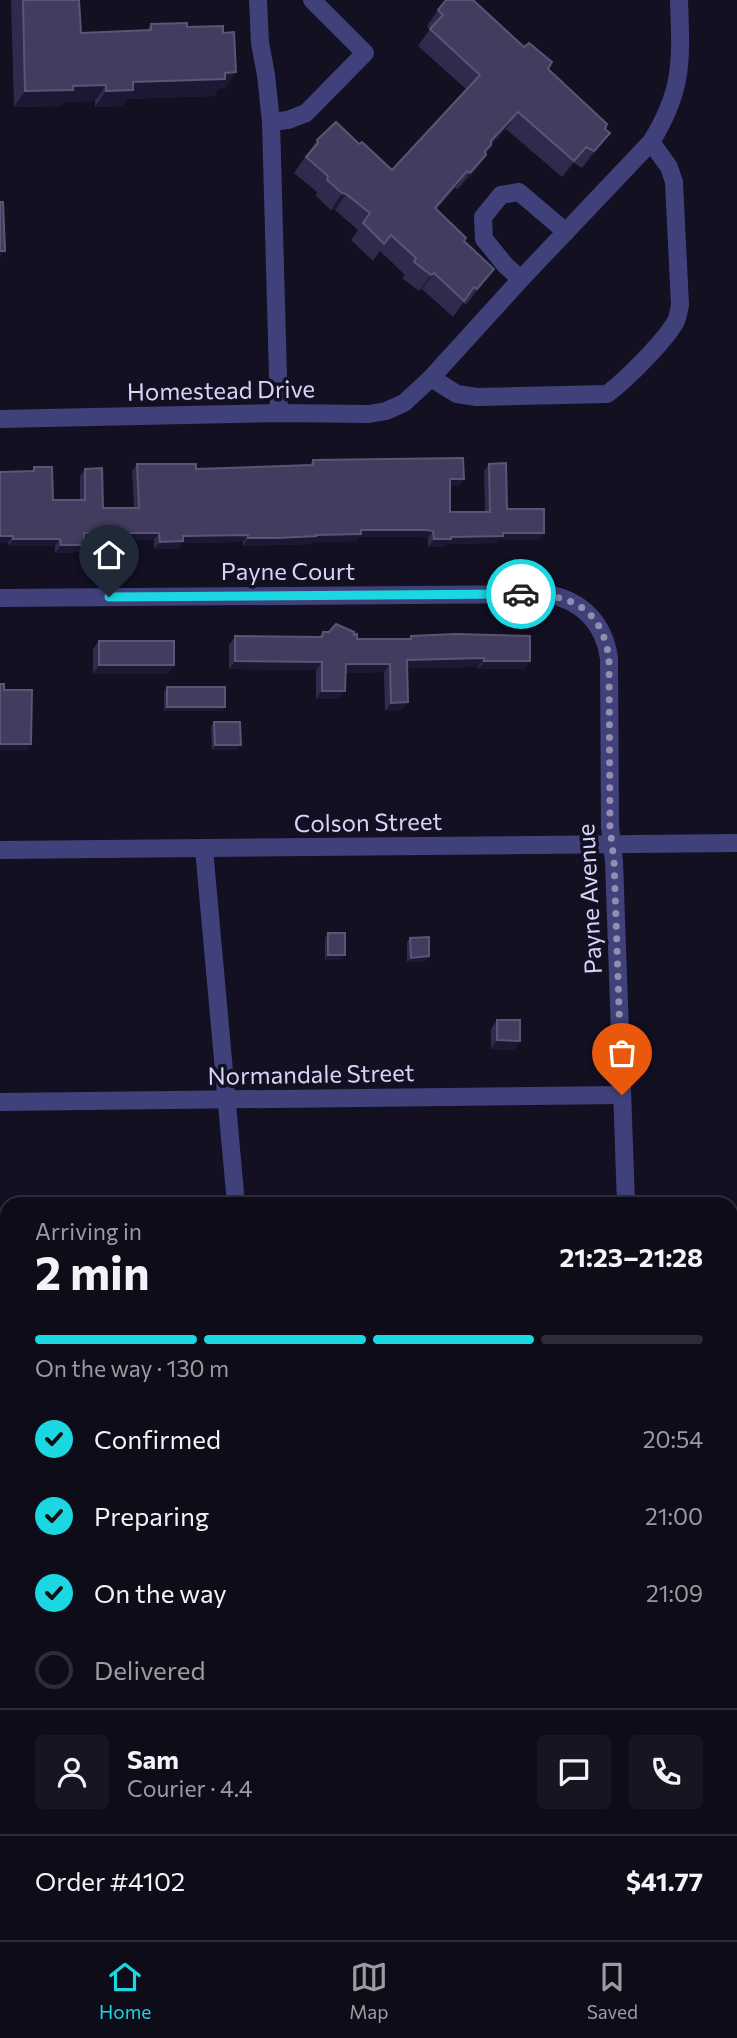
<!DOCTYPE html>
<meta charset="utf-8">
<style>
body{margin:0;font-family:Commissioner,sans-serif;background:#171522;color:#f1f3f6;height:100vh;display:flex;flex-direction:column;font-size:26px;white-space:nowrap}
*{box-sizing:border-box;margin:0}
p{font-size:23px;color:#9b9ba2}
.icon{flex:none;width:38px;height:38px;fill:none;stroke:currentColor;stroke-width:2;stroke-linecap:round;stroke-linejoin:round}
.map{position:relative;flex:1;overflow:hidden}
.drawer{position:absolute;left:0px;top:1197px;width:738px;height:744px;display:flex;flex-direction:column;background:#0e0c19;border-radius:21px 21px 0 0;box-shadow:0 4px 10px #0003,0 0 0 2px #2e2c38}
.drawer>*{flex:none}
.pin{position:absolute;display:grid;place-items:center;width:60px;height:60px;color:#fff;margin:-72px -30px;border-radius:50% 50% 50% 0;rotate:-45deg;box-shadow:0 0 7px #0007}
.pin .icon{rotate:45deg}
.courier{position:absolute;display:grid;place-items:center;width:70px;height:70px;margin:-35px;border:5px solid #1ad7e1;border-radius:50%;background:#fff;color:#222;box-shadow:0 2px 9px #0007}
.summary em{font-style:normal;font-weight:700}
.summary div{display:flex;flex-direction:column-reverse}
.summary{display:flex;align-items:center;justify-content:space-between;height:119px;padding:0 35px}
h1{font-size:46px;font-weight:700;line-height:52px}
.bar{display:grid;grid-template-columns:repeat(4,1fr);gap:10px 7px;align-content:center;height:84px;padding:0 35px}
.bar i{height:9px;border-radius:5px;background:#2e2c38}
.bar .selected{background:#1ad7e1}
.bar p{grid-column:span 4}
.line{display:flex;align-items:center;gap:18px;padding:0 35px;border-top:2px solid #2e2c38}
.line div{flex:1}
.round{display:grid;place-items:center;flex:none;width:74px;height:74px;border-radius:7px;background:#171522}
ol{padding:0 35px;list-style:none}
li{display:flex;align-items:center;gap:21px;height:77px}
li p{margin-inline-start:auto}
li .icon{padding:7px;border-radius:50%;background:#1ad7e1;color:#111;stroke-width:4}
li:last-child{color:#9b9ba2}
li i{width:38px;height:38px;border:4px solid #2e2c38;border-radius:50%}
.tab-bar{display:flex;justify-content:space-around;align-items:center;height:98px;border-top:2px solid #2e2c38;background:#0e0c19;font-size:19px;color:#9b9ba2}
.tab-bar a{display:grid;justify-items:center;gap:4px}
.tab-bar .selected{color:#1ad7e1}
.map>svg:first-child{display:block}
.green{fill:#142a28}
.lines{fill:none;stroke-linecap:round;stroke-linejoin:round}
.minor{stroke:#40417a;stroke-width:18}
.wall{fill:#302b4c}
.shaded-wall{fill:#1c1833}
.building{fill:#423d5f;stroke:#595577;stroke-width:2}
.done{stroke:#928fae;stroke-width:7;stroke-dasharray:0 12.6}
.route{stroke:#1ad7e1;stroke-width:9}
.labels{text-anchor:middle;stroke-width:7;stroke-linejoin:round;paint-order:stroke}
.street-label{font-size:24px;fill:#d7d4fa;stroke:#121021}
</style>
<div class="map">
<svg width="737" height="1940" viewBox="0 0 737 1940">
<rect width="100%" height="100%" fill="#121021"/>
<rect class="green" x="732" y="1371" width="5" height="176"/>
<g class="lines">
<g class="minor">
<polyline points="258,0 260,43 266,75 271,122 279,413"/>
<polyline points="271,122 288,120 306,113 365,53 312,0"/>
<polyline points="521,279 506,266 484,239 483,217 501,195 519,192 566,232"/>
<path d="M 431,378 L 457,394 L 477,397 L 607,394 C 625,381 666,340 676,321 C 678,316 679,310 680,305 L 674,182 L 669,167 L 651,142"/>
<path d="M 0,419 L 279,413 L 369,414 L 386,411 L 404,403 L 431,378 L 521,279 L 651,142 C 684,89 681,59 679,0"/>
<path d="M 0,598 L 546,594 C 582,600 604,623 609,658 L 610,827 L 614,861 L 626,1204"/>
<polyline points="204,849 236,1204"/>
<polyline points="0,850 737,843"/>
<polyline points="0,1102 622,1095"/>
<polyline points="732,1627 737,1627"/>
<polyline points="0,1636 7,1636"/>
<polyline points="302,1934 303,1940"/>
<polyline points="590,1934 591,1940"/>
</g>
</g>
<g class="wall">
<polygon points="11,0 79,0 81,33 147,30 151,24 187,27 223,33 236,72 224,89 218,89 214,96 127,99 121,106 95,107 95,101 64,102 61,106 14,107"/>
<polygon points="438,10 548,69 605,129 598,150 582,168 574,163 562,177 506,129 491,146 475,171 458,189 455,188 437,209 464,241 482,285 466,305 463,303 453,317 422,289 419,291 402,278 405,275 380,251 373,261 351,240 358,230 335,210 331,210 316,196 317,192 294,173 317,140 359,144 392,170 467,90 418,46 430,29 427,26"/>
<polygon points="313,460 459,486 450,486 450,512 485,512 484,471 489,464 507,509 544,533 539,540 499,540 497,543 447,544 445,546 428,547 428,538 422,537 359,537 356,541 312,542 311,544 273,545 243,546 243,542 182,543 178,549 154,549 154,540 84,540 79,552 55,553 55,546 8,546 8,543 0,543 0,472 32,471 34,467 53,500 80,500 80,476 85,469 103,508 134,508 132,471 137,464 196,469 309,465"/>
<polygon points="323,632 354,635 357,639 408,639 411,636 530,661 524,669 478,669 478,667 407,668 402,710 385,711 384,672 346,673 339,699 316,699 316,670 229,669 229,645 235,636 319,637"/>
<polygon points="99,641 168,674 93,674 93,649"/>
<polygon points="167,687 225,707 222,711 164,711 164,692"/>
<polygon points="214,722 237,750 212,750 211,727"/>
<polygon points="328,933 342,960 325,960 325,938"/>
<polygon points="410,938 429,956 426,961 407,962 407,942"/>
<polygon points="497,1020 520,1041 514,1050 491,1049 491,1029"/>
<polygon points="48,1934 182,1934 183,1940 48,1940"/>
<polygon points="228,1934 265,1934 266,1940 229,1940"/>
<rect x="345" y="1934" width="43" height="6"/>
<polygon points="690,1934 732,1934 737,1940 690,1940"/>
</g>
<g class="shaded-wall">
<polygon points="236,72 224,89 218,89 214,96 127,99 121,106 95,107 106,91 133,82"/>
<polygon points="106,85 95,101 64,102 61,106 14,107 25,91 73,86"/>
<polygon points="518,112 506,129 491,146 480,161 473,168 491,141"/>
<polygon points="610,133 598,150 582,168 594,151"/>
<polygon points="586,147 574,163 562,177 574,161"/>
<polygon points="486,155 475,171 458,189 470,173"/>
<polygon points="467,171 455,188 424,224 435,208"/>
<polygon points="342,193 346,194 335,210 331,210"/>
<polygon points="0,251 5,251 0,258"/>
<polygon points="494,269 482,285 466,305 477,289"/>
<polygon points="434,273 422,289 419,291 431,275"/>
<polygon points="450,479 464,479 459,486 444,486"/>
<polygon points="361,530 427,530 433,531 428,538 422,537 359,537 356,541 312,542 311,544 243,546 248,538 316,535"/>
<polygon points="84,533 159,533 154,540 79,540"/>
<polygon points="503,533 544,533 539,540 499,540 497,543 447,544 445,546 428,547 434,539 451,537"/>
<polygon points="248,535 243,542 182,543 178,549 154,549 160,542 183,536"/>
<polygon points="0,536 13,536 8,543 0,543"/>
<polygon points="13,539 60,539 55,546 8,546"/>
<polygon points="61,545 84,545 79,552 55,553"/>
<polygon points="484,658 478,667 401,668 407,660"/>
<polygon points="235,661 322,662 316,670 229,669"/>
<polygon points="484,661 530,661 524,669 478,669"/>
<polygon points="346,664 390,664 384,672 340,673"/>
<polygon points="99,665 174,665 168,674 93,674"/>
<polygon points="322,691 345,691 339,699 316,699"/>
<polygon points="408,702 402,710 385,711 391,703"/>
<polygon points="167,707 225,707 222,711 164,711"/>
<polygon points="0,744 31,744 27,750 0,750"/>
<polygon points="215,745 241,745 237,750 212,750"/>
<polygon points="328,955 345,955 342,960 325,960"/>
<polygon points="429,956 426,961 407,962 411,958"/>
<polygon points="497,1040 520,1041 514,1050 491,1049"/>
</g>
<g class="building">
<polygon points="23,0 79,0 81,33 151,30 151,24 187,23 187,27 223,26 223,33 234,32 236,72 225,73 225,79 133,82 133,90 106,91 106,85 73,86 73,90 25,91"/>
<polygon points="446,0 473,0 524,47 529,43 552,62 548,69 607,124 605,129 610,133 594,151 586,147 574,161 518,112 491,141 491,145 485,151 486,155 470,173 467,171 435,208 466,238 464,241 494,269 477,289 474,287 464,301 434,273 431,275 414,262 416,258 391,235 384,244 363,223 370,213 346,194 342,193 327,180 328,176 306,157 318,143 317,140 336,122 359,144 362,142 392,170 480,75 430,29 443,15 438,10"/>
<polygon points="0,202 3,202 5,251 0,251"/>
<polygon points="463,458 464,479 450,479 450,512 490,512 489,464 506,463 507,509 544,509 544,533 503,533 503,536 451,537 451,539 434,539 433,531 427,530 361,530 361,534 316,535 316,536 278,538 248,538 248,535 183,536 183,541 160,542 159,533 84,533 84,545 61,545 60,539 13,539 13,536 0,536 0,472 34,471 34,467 52,467 53,500 85,500 85,469 102,468 103,508 139,508 137,464 196,464 196,469 313,465 313,460"/>
<polygon points="336,624 354,632 354,635 357,634 357,639 411,639 411,636 456,634 530,636 530,661 484,661 484,658 407,660 408,702 391,703 390,664 346,664 345,691 322,691 322,662 235,661 235,636 322,637 323,632 329,632"/>
<rect x="99" y="641" width="75" height="24"/>
<polygon points="0,684 4,684 4,690 32,690 31,744 0,744"/>
<rect x="167" y="687" width="58" height="20"/>
<polygon points="214,722 240,722 241,745 215,745"/>
<rect x="328" y="933" width="17" height="22"/>
<polygon points="429,937 429,956 411,958 410,938"/>
<polygon points="497,1020 520,1020 520,1041 497,1040"/>
<polygon points="345,1198 366,1198 366,1204 320,1204 320,1202 345,1201"/>
<polygon points="732,1757 737,1795 737,1940 697,1940 695,1939 694,1934 732,1934"/>
<polygon points="52,1934 182,1934 183,1940 52,1940"/>
<polygon points="235,1934 265,1934 266,1940 236,1940"/>
<polygon points="349,1934 388,1934 388,1940 350,1940"/>
</g>
<g class="lines">
<path class="done" d="M 521,594 C 569,594 602,606 609,659 L 610,827 L 614,861 L 622,1095"/>
<polyline class="route" points="109,597 521,594"/>
</g>
<g class="labels">
<g class="street-label">
<text transform="translate(221 391) rotate(-1)" y="8">Homestead Drive</text>
<text x="288" y="580">Payne Court</text>
<text transform="translate(368 823) rotate(-1)" y="8">Colson Street</text>
<text transform="translate(590 899) rotate(-93)" y="8">Payne Avenue</text>
<text transform="translate(311 1075) rotate(-1)" y="8">Normandale Street</text>
</g>
</g>
</svg>
<div class="pin" style="left:622px;top:1095px;background:#ea580c"><svg class="icon" aria-label="bag" viewBox="0 0 24 24"><path d="M5 8h14l-1 12H6zM9 8a3 3 0 0 1 6 0"/></svg></div>
<div class="pin" style="left:109px;top:597px;background:#1f2937"><svg class="icon" aria-label="home" viewBox="0 0 24 24"><path d="M3 11l9-7 9 7M6 9v11h12V9"/></svg></div>
<div class="courier" style="left:521px;top:594px"><svg class="icon" aria-label="car" viewBox="0 0 24 24"><path d="M5 17H2v-5l4-1 3-4h7l3 4 3 1v5h-3M9 17h6M6 11h13"/><circle cx="7" cy="17" r="2"/><circle cx="17" cy="17" r="2"/></svg></div>
<section class="drawer">
<div class="summary"><div><h1>2 min</h1><p>Arriving in</p></div><em>21:23–21:28</em></div>
<div class="bar"><i class="selected"></i><i class="selected"></i><i class="selected"></i><i></i><p>On the way · 130 m</p></div>
<ol>
<li><svg class="icon" aria-label="check" viewBox="0 0 24 24"><path d="M5 12l5 5 9-10"/></svg>Confirmed<p>20:54</p></li>
<li><svg class="icon" aria-label="check" viewBox="0 0 24 24"><path d="M5 12l5 5 9-10"/></svg>Preparing<p>21:00</p></li>
<li><svg class="icon" aria-label="check" viewBox="0 0 24 24"><path d="M5 12l5 5 9-10"/></svg>On the way<p>21:09</p></li>
<li><i></i>Delivered</li>
</ol>
<div class="line" style="height:126px"><a class="round"><svg class="icon" aria-label="person" viewBox="0 0 24 24"><circle cx="12" cy="8" r="4"/><path d="M4 21q1-7 8-7t8 7"/></svg></a><div><b>Sam</b><p>Courier · 4.4</p></div><a class="round"><svg class="icon" aria-label="chat" viewBox="0 0 24 24"><path d="M4 5h16v11H9l-5 4z"/></svg></a><a class="round"><svg class="icon" aria-label="phone" viewBox="0 0 24 24"><path d="M5 4h4l2 5-3 2q2 4 5 5l2-3 5 2v4C11 20 4 13 5 4z"/></svg></a></div>
<div class="line" style="height:91px"><div>Order #4102</div><b>$41.77</b></div>
</section>
</div>
<nav class="tab-bar">
<a class="selected"><svg class="icon" aria-label="home" viewBox="0 0 24 24"><path d="M3 11l9-7 9 7M6 9v11h12V9"/></svg>Home</a>
<a><svg class="icon" aria-label="map" viewBox="0 0 24 24"><path d="M3 6l6-2 6 2 6-2v14l-6 2-6-2-6 2zM9 4v14M15 6v14"/></svg>Map</a>
<a><svg class="icon" aria-label="saved" viewBox="0 0 24 24"><path d="M7 4h10v16l-5-4-5 4z"/></svg>Saved</a>
</nav>
